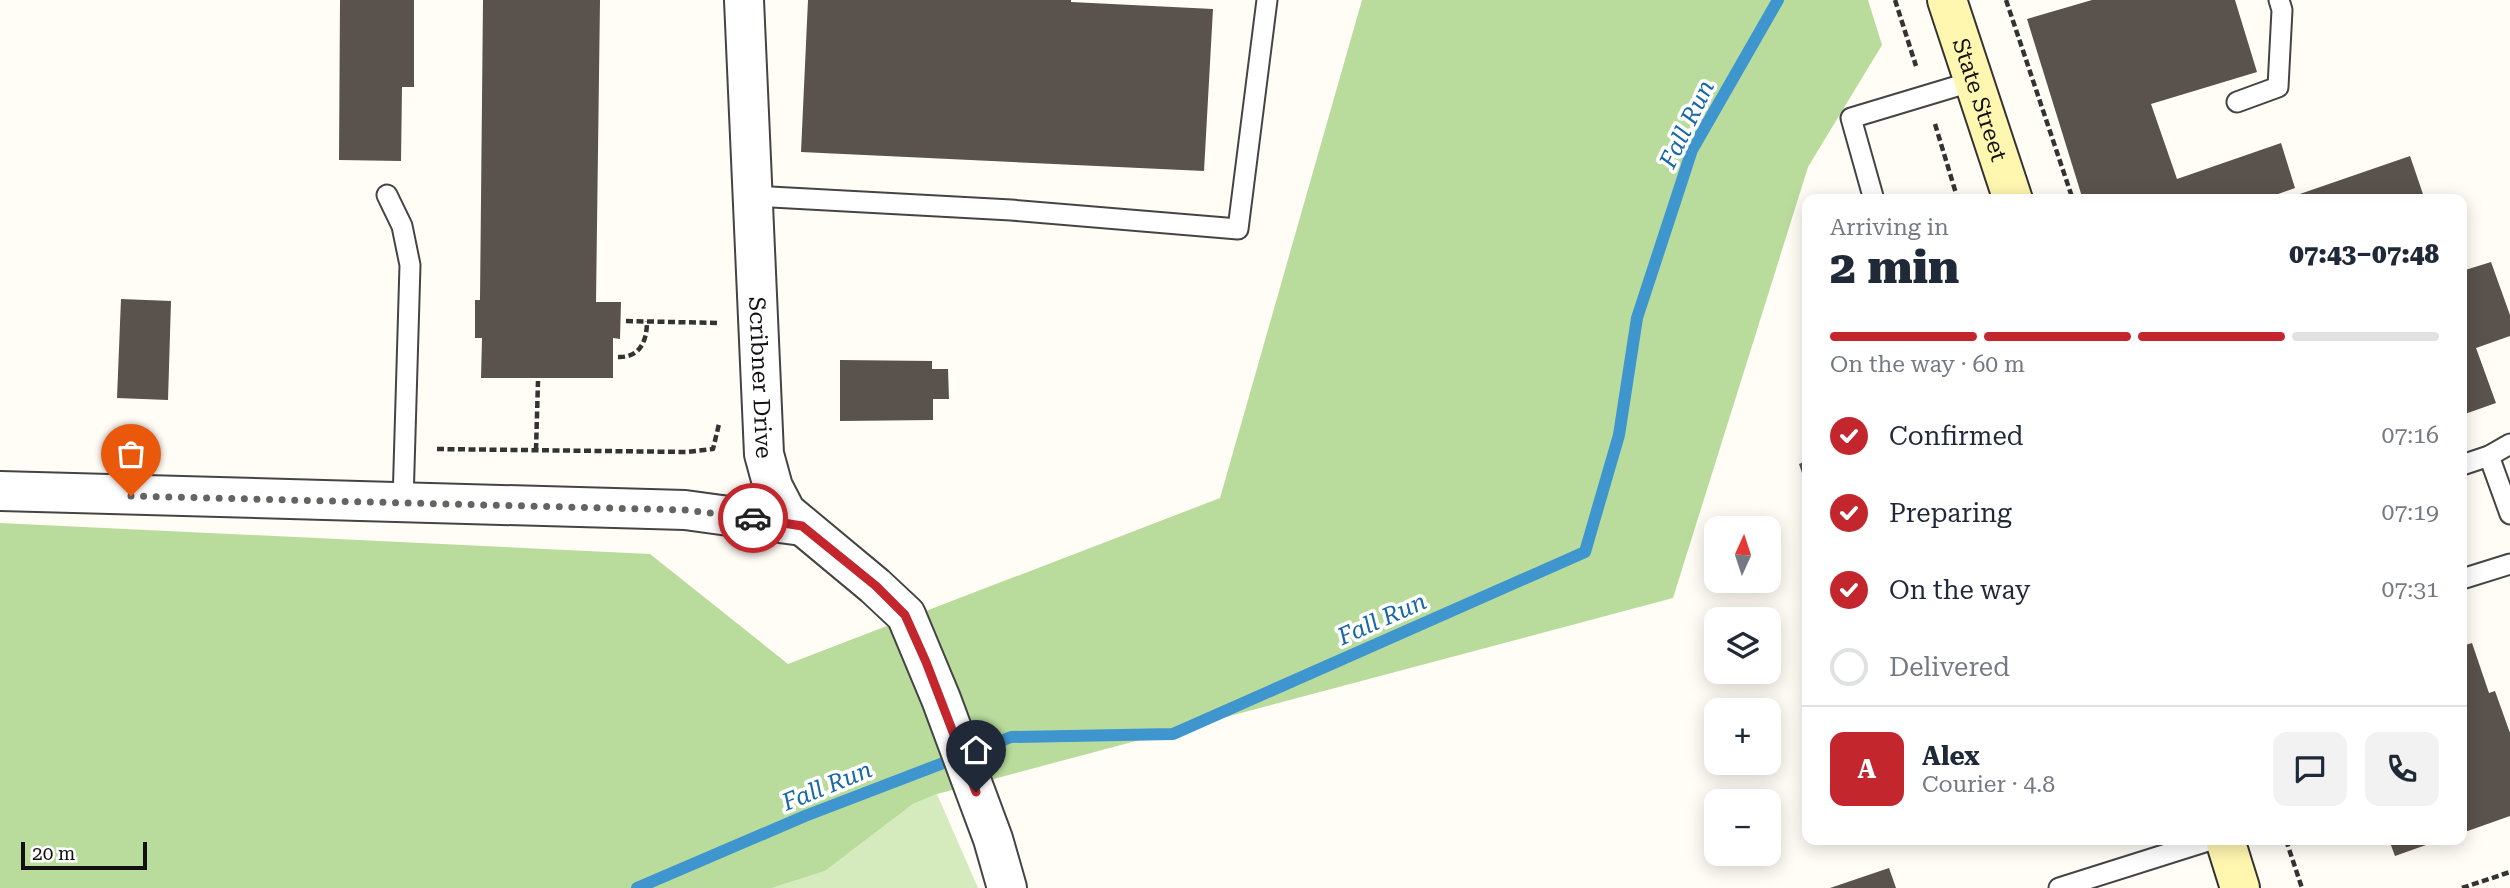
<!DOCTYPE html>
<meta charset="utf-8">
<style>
body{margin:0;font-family:"Roboto Serif",serif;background:#f2f2f3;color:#1f2937;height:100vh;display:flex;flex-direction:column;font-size:26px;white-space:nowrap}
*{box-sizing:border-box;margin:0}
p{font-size:23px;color:#747a83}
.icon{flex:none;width:38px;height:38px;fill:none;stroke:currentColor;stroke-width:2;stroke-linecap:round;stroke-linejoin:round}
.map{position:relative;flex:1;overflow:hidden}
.sheet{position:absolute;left:1802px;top:194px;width:665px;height:651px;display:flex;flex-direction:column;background:#fff;border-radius:14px;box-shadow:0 4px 18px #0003}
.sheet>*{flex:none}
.needle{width:46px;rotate:3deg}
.buttons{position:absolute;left:1704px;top:516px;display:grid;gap:14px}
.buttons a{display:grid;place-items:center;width:77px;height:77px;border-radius:14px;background:#fff;box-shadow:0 4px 18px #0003;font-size:35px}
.scale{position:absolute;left:21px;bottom:18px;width:126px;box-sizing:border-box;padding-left:7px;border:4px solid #111;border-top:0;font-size:19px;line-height:24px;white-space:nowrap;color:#111;-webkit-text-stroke:5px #fff;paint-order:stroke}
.pin{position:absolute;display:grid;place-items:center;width:60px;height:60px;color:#fff;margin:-72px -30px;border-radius:50% 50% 50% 0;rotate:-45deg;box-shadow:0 0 7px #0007}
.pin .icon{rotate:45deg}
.courier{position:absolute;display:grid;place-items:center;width:70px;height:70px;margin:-35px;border:5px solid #c4262e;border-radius:50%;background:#fff;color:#222;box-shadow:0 2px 9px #0007}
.headline em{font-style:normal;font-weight:800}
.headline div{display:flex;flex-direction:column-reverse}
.headline{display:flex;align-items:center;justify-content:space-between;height:119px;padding:0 28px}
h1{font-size:46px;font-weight:800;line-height:52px}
.bar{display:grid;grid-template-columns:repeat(4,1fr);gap:10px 7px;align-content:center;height:84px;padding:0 28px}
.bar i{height:9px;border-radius:5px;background:#e0e1e3}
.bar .on{background:#c4262e}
.bar p{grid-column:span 4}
.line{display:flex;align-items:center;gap:18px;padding:0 28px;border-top:2px solid #e0e1e3}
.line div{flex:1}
.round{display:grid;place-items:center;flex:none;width:74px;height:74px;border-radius:14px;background:#f2f2f3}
ol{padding:0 28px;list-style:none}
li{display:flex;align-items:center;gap:21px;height:77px}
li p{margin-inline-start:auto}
li .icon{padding:7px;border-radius:50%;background:#c4262e;color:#fff;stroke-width:4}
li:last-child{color:#747a83}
li i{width:38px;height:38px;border:4px solid #e0e1e3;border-radius:50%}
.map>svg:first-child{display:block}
.green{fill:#d5ebbd}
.forest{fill:#b9dc9c}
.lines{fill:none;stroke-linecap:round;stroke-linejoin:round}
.stream{stroke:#3f96cf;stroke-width:12}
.building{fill:#5a524d}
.lane-casing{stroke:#444;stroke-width:23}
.street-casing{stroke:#444;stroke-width:42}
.secondary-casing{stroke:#333;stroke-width:42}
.path{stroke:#333;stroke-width:4.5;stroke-dasharray:7 3.5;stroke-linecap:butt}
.lane{stroke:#fff;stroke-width:19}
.street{stroke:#fff;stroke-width:38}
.secondary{stroke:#fff6b0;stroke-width:38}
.done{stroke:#646461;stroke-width:7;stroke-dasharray:0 12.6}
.route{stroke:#c4262e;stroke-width:9}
.labels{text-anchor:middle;stroke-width:7;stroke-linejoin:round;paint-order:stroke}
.street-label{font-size:23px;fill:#111;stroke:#fff}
.water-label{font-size:24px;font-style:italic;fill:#1768a6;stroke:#fff}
</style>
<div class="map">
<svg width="2510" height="888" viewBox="0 0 2510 888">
<rect width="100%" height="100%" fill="#fffdf5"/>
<polygon class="green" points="937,794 978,888 772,888 825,871 913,804"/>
<polygon class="forest" points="1362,0 1868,0 1882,45 1808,167 1673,598 937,794 913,804 825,871 772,888 0,888 0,523 650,554 788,664 1220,498"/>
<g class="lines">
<polyline class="stream" points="637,888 805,816 1011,737 1173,734 1585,552 1619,435 1637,318 1692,150 1778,0"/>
</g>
<g class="building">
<polygon points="340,0 414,0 414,87 402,87 401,161 339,160"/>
<polygon points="483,0 600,0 596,302 621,302 620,339 613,338 613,378 481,378 482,338 475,338 475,300 480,300"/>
<polygon points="808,0 1071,0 1071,2 1213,9 1204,171 801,152"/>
<polygon points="2092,0 2235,0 2257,72 2151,104 2177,179 2281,143 2295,188 2261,200 2083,200 2027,19"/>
<polygon points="2410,156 2425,200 2285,200 2285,199"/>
<polygon points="2491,262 2510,315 2510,336 2476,348 2496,403 2462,415 2462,271"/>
<polygon points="121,299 171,301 168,400 117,398"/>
<polygon points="840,360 932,361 932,369 948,369 949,399 933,399 933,420 840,421"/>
<polygon points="1808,460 1808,488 1807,488 1799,464"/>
<polygon points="2472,643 2489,693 2495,691 2510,733 2510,816 2462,833 2462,646"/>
<polygon points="2389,840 2440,840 2395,856"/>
<polygon points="1889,868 1896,888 1830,888"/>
</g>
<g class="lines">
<g class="lane-casing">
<g id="lane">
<polyline points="2237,102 2278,87 2282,10 2279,0"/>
<polyline points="387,195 402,226 410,265 403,502"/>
<polyline points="752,196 1011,210 1238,229 1267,0"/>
<polyline points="1874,200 1851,118 1974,81"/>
<polyline points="2489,456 2510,514"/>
<polyline points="2462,465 2489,456 2510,444"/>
<polyline points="2462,579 2510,564"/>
<polyline points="2059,888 2211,840"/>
</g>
</g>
<g class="street-casing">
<g id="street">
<path id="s1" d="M 744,0 L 764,454 L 773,487 L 786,512 L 875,586 L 906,615 L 941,699 L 993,839 L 1007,888"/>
<polyline points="0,491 685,510 802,526"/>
</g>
</g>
<g class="secondary-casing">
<g id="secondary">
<path id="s2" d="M 1947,0 L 2013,200"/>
<polyline points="2225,840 2240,888"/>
</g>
</g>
<g class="path">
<polyline points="1895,0 1916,66"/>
<polyline points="2006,0 2073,200"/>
<polyline points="1935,124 1958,200"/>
<polyline points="626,321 718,323"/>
<path d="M 618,357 C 640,358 647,341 647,321"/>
<polyline points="437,449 687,452 713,449 719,424"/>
<polyline points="536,450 538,381"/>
<polyline points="2286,840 2302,888"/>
<polyline points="2462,888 2510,872"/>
</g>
<use href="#lane" class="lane"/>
<use href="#street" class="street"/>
<use href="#secondary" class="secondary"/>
</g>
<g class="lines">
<polyline class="done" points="131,496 685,510 753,518"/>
<polyline class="route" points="753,518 802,526 876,586 905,615 926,662 976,792"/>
</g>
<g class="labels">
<g class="street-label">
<text dy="8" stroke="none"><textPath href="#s2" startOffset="105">State Street</textPath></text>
<text dy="8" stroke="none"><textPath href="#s1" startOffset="378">Scribner Drive</textPath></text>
</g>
<g class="water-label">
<text transform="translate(1687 124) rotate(-64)" y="8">Fall Run</text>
<text transform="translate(1382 619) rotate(-24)" y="8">Fall Run</text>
<text transform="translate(827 786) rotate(-22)" y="8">Fall Run</text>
</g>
</g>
</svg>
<div class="buttons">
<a><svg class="needle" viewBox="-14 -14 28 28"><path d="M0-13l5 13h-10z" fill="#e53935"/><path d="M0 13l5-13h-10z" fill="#747a83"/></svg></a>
<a><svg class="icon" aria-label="layers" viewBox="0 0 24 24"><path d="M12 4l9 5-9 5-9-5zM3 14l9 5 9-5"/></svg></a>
<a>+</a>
<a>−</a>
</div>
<div class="scale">20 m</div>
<div class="pin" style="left:131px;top:496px;background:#ea580c"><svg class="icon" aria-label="bag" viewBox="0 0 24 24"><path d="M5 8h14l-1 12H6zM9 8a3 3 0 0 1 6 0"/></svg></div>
<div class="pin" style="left:976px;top:792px;background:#1f2937"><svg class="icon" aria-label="home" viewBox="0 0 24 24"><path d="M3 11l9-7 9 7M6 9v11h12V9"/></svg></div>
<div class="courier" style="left:753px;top:518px"><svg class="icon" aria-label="car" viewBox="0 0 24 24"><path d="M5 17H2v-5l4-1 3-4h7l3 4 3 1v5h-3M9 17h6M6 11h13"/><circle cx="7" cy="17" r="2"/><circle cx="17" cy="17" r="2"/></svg></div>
<section class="sheet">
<div class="headline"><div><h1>2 min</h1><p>Arriving in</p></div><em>07:43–07:48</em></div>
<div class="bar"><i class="on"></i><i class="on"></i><i class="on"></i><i></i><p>On the way · 60 m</p></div>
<ol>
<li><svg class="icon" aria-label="check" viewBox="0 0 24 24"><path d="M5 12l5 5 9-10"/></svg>Confirmed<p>07:16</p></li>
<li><svg class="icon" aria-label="check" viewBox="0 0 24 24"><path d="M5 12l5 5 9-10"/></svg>Preparing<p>07:19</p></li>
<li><svg class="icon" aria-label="check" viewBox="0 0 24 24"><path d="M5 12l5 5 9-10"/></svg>On the way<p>07:31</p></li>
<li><i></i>Delivered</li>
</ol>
<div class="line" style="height:126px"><b class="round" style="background:#c4262e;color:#fff">A</b><div><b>Alex</b><p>Courier · 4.8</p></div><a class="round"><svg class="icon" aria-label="chat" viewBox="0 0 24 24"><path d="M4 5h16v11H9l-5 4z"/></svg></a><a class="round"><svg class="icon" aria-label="phone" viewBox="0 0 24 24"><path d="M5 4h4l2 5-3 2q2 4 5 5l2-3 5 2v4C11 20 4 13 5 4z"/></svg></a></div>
</section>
</div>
